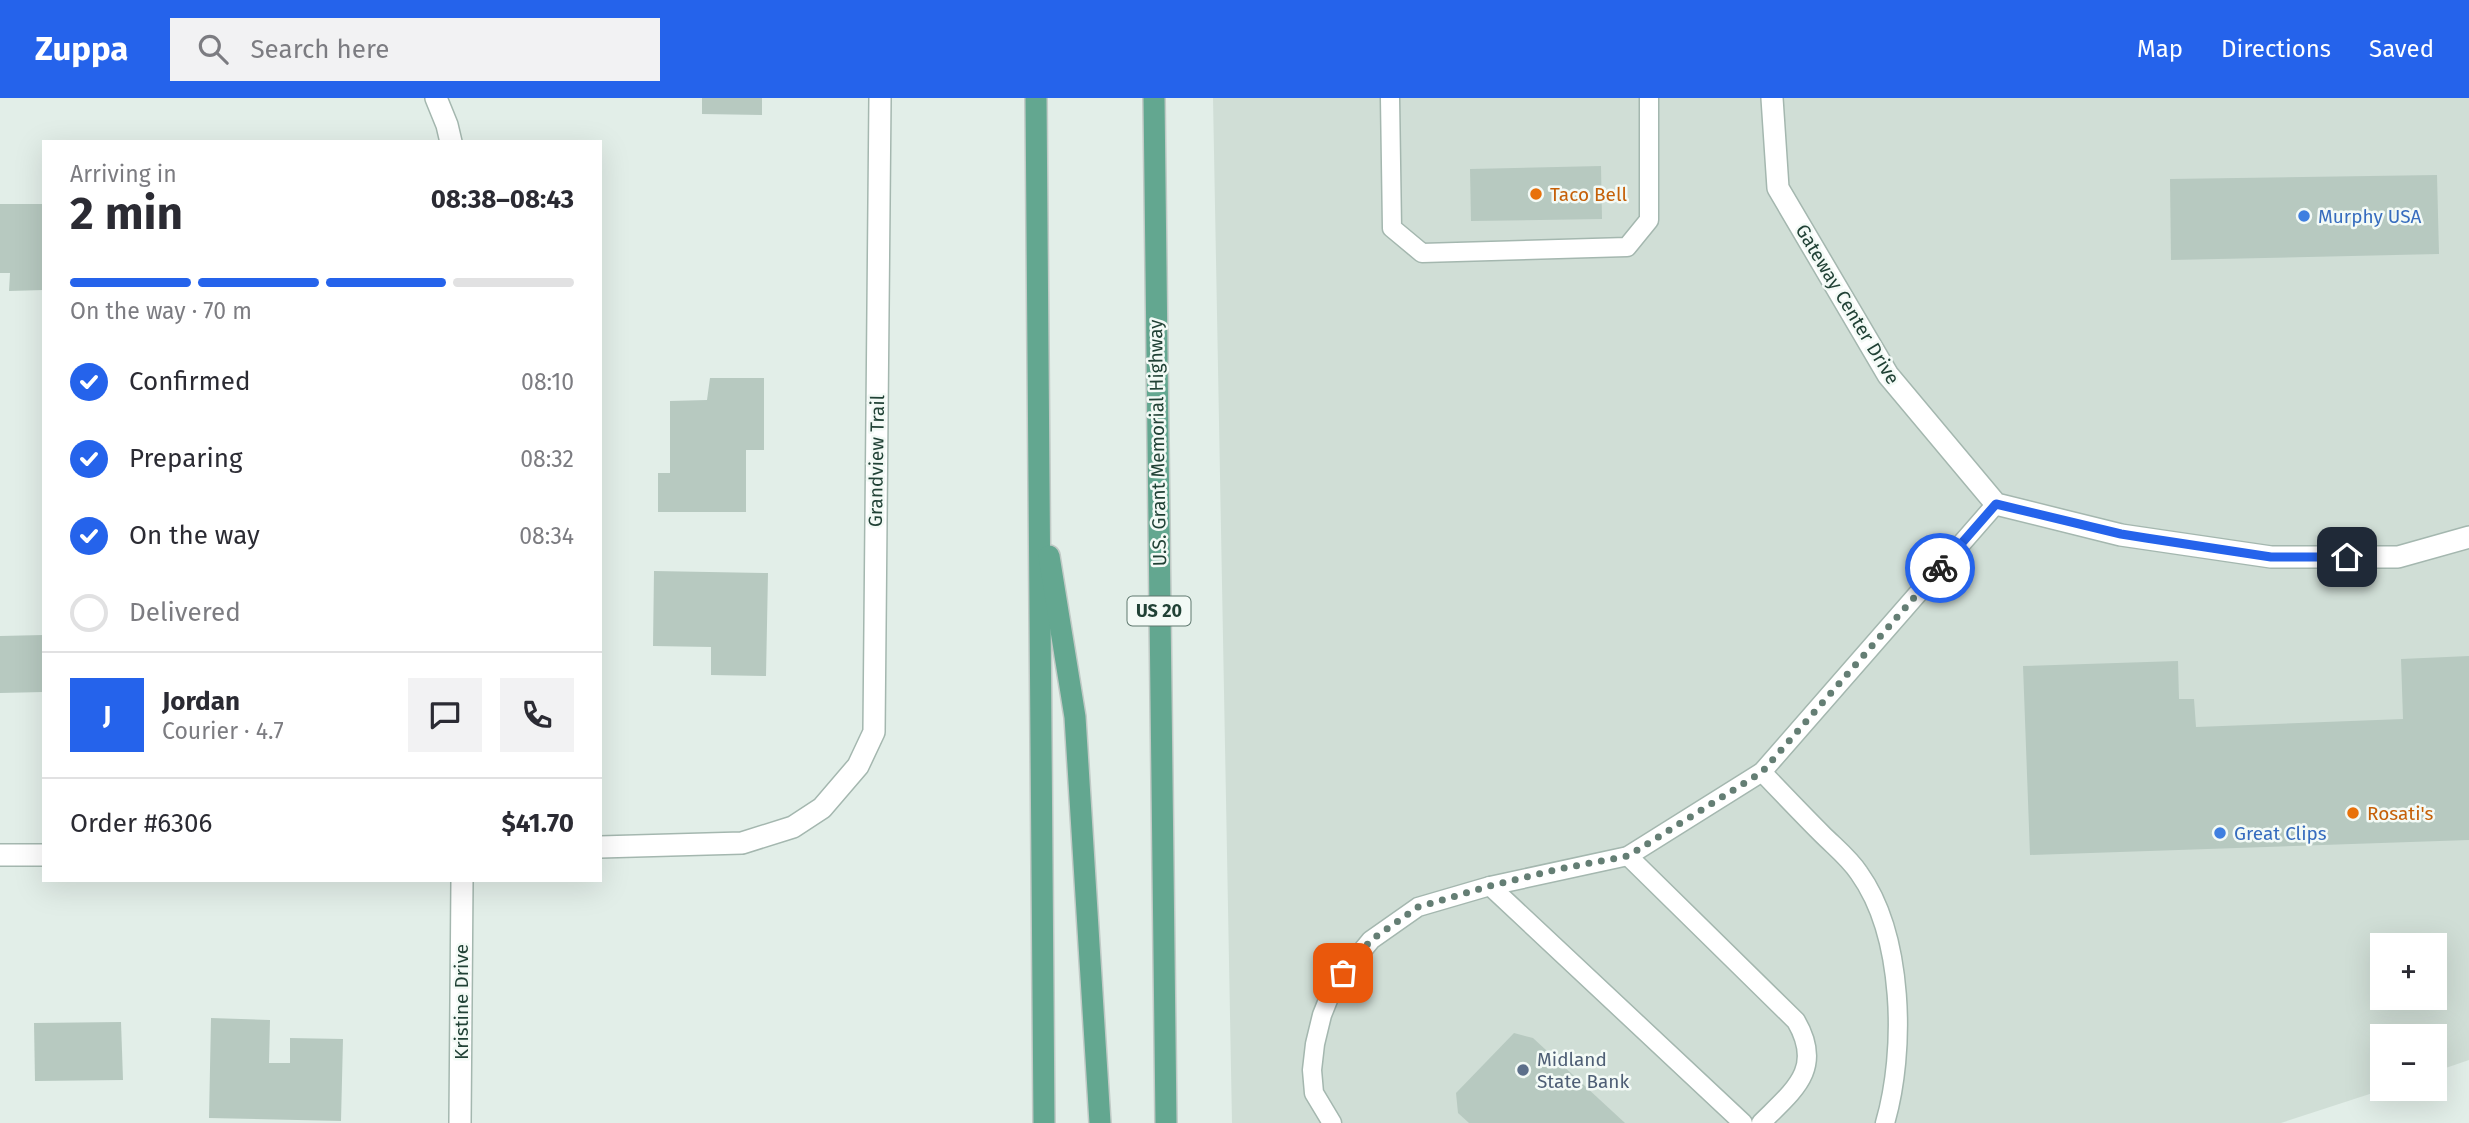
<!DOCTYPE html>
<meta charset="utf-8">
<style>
body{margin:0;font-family:"Fira Sans",sans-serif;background:#f2f2f3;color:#2b2b33;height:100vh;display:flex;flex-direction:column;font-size:26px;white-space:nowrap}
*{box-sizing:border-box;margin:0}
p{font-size:23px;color:#7c7c81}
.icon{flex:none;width:38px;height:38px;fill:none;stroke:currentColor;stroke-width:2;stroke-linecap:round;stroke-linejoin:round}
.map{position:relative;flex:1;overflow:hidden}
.side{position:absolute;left:42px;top:42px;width:560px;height:742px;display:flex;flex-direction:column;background:#fff;border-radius:0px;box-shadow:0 7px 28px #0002}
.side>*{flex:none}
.controls{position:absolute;left:2370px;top:835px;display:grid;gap:14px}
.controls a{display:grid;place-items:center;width:77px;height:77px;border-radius:0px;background:#fff;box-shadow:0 7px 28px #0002;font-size:35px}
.pin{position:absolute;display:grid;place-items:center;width:60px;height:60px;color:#fff;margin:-30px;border-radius:14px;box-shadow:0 4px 10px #0006}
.courier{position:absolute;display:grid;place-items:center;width:70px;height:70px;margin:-35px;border:5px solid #2563eb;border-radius:50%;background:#fff;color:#222;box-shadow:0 2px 9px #0007}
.head em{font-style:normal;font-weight:700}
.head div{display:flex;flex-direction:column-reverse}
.head{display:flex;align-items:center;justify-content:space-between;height:119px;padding:0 28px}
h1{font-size:46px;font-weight:700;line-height:52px}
.bar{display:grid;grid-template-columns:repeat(4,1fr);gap:10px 7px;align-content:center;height:84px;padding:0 28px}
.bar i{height:9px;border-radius:5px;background:#e1e1e2}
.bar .on{background:#2563eb}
.bar p{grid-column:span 4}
.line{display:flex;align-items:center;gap:18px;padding:0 28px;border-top:2px solid #e1e1e2}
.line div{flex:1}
.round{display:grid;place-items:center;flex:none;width:74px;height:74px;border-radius:0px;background:#f2f2f3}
ol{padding:0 28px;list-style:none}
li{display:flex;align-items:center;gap:21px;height:77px}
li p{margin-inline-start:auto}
li .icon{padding:7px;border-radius:50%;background:#2563eb;color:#fff;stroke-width:4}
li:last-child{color:#7c7c81}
li i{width:38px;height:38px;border:4px solid #e1e1e2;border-radius:50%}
header{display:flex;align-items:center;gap:42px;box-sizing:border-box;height:98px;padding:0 35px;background:#2563eb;color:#fff}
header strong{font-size:33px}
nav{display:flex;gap:38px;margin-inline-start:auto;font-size:24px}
.search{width:490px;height:63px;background:#f2f2f3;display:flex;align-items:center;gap:18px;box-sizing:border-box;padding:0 24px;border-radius:0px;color:#7c7c81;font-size:26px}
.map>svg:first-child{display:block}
.built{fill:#d0ded6;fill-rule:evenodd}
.building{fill:#b7c9c0}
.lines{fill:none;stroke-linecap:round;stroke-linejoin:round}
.lane-casing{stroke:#a4b7af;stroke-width:21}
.street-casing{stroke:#a4b7af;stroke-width:24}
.primary-casing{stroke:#c1cac6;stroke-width:24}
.lane{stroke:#fff;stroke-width:18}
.street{stroke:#fff;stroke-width:21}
.primary{stroke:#63a790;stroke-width:21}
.done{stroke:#647e74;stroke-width:7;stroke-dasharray:0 12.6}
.route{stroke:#2563eb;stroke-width:9}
.food-dot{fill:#e8710a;stroke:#f3faf6;stroke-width:2.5}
.shop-dot{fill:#3f7fe0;stroke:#f3faf6;stroke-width:2.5}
.service-dot{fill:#5c6f8a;stroke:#f3faf6;stroke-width:2.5}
.labels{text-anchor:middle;stroke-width:5;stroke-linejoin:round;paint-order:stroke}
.shield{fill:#f3faf6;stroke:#5f786f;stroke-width:2}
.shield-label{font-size:18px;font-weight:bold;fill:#204135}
.food-label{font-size:19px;fill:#c56008;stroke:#f3faf6;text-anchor:start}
.shop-label{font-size:19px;fill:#366cbe;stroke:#f3faf6;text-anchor:start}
.street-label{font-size:19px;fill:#204135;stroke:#f3faf6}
.service-label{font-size:19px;fill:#4e5e75;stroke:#f3faf6;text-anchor:start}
</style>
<header>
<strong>Zuppa</strong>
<div class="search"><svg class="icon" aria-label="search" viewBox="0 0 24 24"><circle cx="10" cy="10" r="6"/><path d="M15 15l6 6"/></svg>Search here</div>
<nav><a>Map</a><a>Directions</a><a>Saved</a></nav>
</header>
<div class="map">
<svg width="2469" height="1025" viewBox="0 0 2469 1025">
<rect width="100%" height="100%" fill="#e2eee8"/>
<path class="built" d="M 1213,0 L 2469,0 L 2469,962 L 2434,974 L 2434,938 L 2382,938 L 2382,990 L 2385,991 L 2281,1025 L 1232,1025 ZM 2382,847 L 2434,847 L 2434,900 L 2382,900 Z"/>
<g class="building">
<polygon points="702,0 762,0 762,17 702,16"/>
<polygon points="1601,68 1602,121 1471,123 1470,71"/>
<polygon points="2437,77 2439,156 2171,162 2170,81"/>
<polygon points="0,106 44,106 44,192 9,193 10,175 0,175"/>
<polygon points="710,280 764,280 764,352 746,352 746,414 658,414 658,375 670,375 670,303 707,302"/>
<polygon points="654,473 768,475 766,578 711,577 711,549 653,548"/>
<polygon points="44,537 44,594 0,595 0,538"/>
<polygon points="2469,558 2469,742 2030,757 2023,568 2178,563 2179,601 2194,601 2196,629 2403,621 2401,561"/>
<polygon points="211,920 270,922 269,965 290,965 290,940 343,941 341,1023 209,1020"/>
<polygon points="121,924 123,982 35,983 34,925"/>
<polygon points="1514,935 1533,940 1625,1025 1469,1025 1458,1015 1456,995"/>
</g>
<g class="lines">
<g class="lane-casing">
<g id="lane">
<polyline points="1390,0 1392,130 1422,155 1627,149 1649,122 1649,0"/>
<path d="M 1762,674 C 1782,695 1802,716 1822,736 C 1835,749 1849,760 1859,775 C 1904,838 1906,953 1885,1025"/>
<path d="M 1628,758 L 1796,923 C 1824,971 1794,992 1761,1025"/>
<polyline points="1490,788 1743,1025"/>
<polyline points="1332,1025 1314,995 1312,972 1315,946 1322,917 1334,887 1371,842 1418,809 1490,788 1628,758 1762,674 1996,406"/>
</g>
</g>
<g class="street-casing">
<g id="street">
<polyline points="436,0 447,27 451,44"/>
<polyline points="1772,0 1778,90 1888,277 1996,406 2121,437 2271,459 2398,459 2469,439"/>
<polyline points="600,749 742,745 793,729 822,710 858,668 874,634 880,0"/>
<polyline points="0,757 44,757"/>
<polyline points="460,1025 462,782"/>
</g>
</g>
<g class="primary-casing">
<g id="primary">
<polyline points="1036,0 1044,1025"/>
<polyline points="1154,0 1166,1025"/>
<polyline points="1049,458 1075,619 1100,1025"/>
</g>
</g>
<use href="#lane" class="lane"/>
<use href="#street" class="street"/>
<use href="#primary" class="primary"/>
</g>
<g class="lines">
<polyline class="done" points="1343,875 1371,842 1418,809 1490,788 1559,771 1628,758 1762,674 1940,470"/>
<polyline class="route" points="1940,470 1996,406 2121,436 2146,440 2271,459 2347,459"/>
</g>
<g class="food-dot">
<circle cx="1536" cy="96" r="7"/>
<circle cx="2353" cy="715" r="7"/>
</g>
<g class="shop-dot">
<circle cx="2304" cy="118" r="7"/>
<circle cx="2220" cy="735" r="7"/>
</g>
<circle class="service-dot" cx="1523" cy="972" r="7"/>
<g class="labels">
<rect class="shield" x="1127.5" y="498.5" width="63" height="29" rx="5"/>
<g class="shield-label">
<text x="1159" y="519">US 20</text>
</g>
<g class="food-label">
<text x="1550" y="103">Taco Bell</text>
<text x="2367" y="722">Rosati's</text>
</g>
<g class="shop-label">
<text x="2318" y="125">Murphy USA</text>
<text x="2234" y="742">Great Clips</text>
</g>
<g class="street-label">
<text transform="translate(1848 206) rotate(59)" y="7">Gateway Center Drive</text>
<text transform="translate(1157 345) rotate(-91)" y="7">U.S. Grant Memorial Highway</text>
<text transform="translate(876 363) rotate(-89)" y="7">Grandview Trail</text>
<text transform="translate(461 904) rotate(-90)" y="7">Kristine Drive</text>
</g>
<g class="service-label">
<text x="1537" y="968">Midland<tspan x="1537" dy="22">State Bank</tspan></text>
</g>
</g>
</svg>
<div class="controls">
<a>+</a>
<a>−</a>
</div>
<div class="pin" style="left:1343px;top:875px;background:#ea580c"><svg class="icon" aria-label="bag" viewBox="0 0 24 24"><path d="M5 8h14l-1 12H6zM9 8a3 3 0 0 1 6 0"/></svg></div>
<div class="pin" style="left:2347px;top:459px;background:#1f2937"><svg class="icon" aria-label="home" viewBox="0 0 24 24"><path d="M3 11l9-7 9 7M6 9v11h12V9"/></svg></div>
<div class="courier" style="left:1940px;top:470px"><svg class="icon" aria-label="bike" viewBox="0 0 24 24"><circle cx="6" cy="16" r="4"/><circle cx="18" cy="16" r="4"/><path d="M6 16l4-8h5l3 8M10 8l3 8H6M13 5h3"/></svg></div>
<section class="side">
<div class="head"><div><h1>2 min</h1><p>Arriving in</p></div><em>08:38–08:43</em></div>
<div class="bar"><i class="on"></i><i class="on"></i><i class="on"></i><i></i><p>On the way · 70 m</p></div>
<ol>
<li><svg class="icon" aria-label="check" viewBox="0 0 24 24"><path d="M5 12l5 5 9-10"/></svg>Confirmed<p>08:10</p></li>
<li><svg class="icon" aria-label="check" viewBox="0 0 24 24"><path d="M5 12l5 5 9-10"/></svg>Preparing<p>08:32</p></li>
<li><svg class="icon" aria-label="check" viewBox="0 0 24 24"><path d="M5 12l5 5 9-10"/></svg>On the way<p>08:34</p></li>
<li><i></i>Delivered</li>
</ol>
<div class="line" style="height:126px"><b class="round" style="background:#2563eb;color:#fff">J</b><div><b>Jordan</b><p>Courier · 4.7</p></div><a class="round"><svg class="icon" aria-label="chat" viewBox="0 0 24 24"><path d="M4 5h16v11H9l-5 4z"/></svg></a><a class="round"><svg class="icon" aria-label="phone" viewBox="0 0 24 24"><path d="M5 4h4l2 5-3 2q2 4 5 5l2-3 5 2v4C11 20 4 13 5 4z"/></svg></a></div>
<div class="line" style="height:91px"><div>Order #6306</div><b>$41.70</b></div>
</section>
</div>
